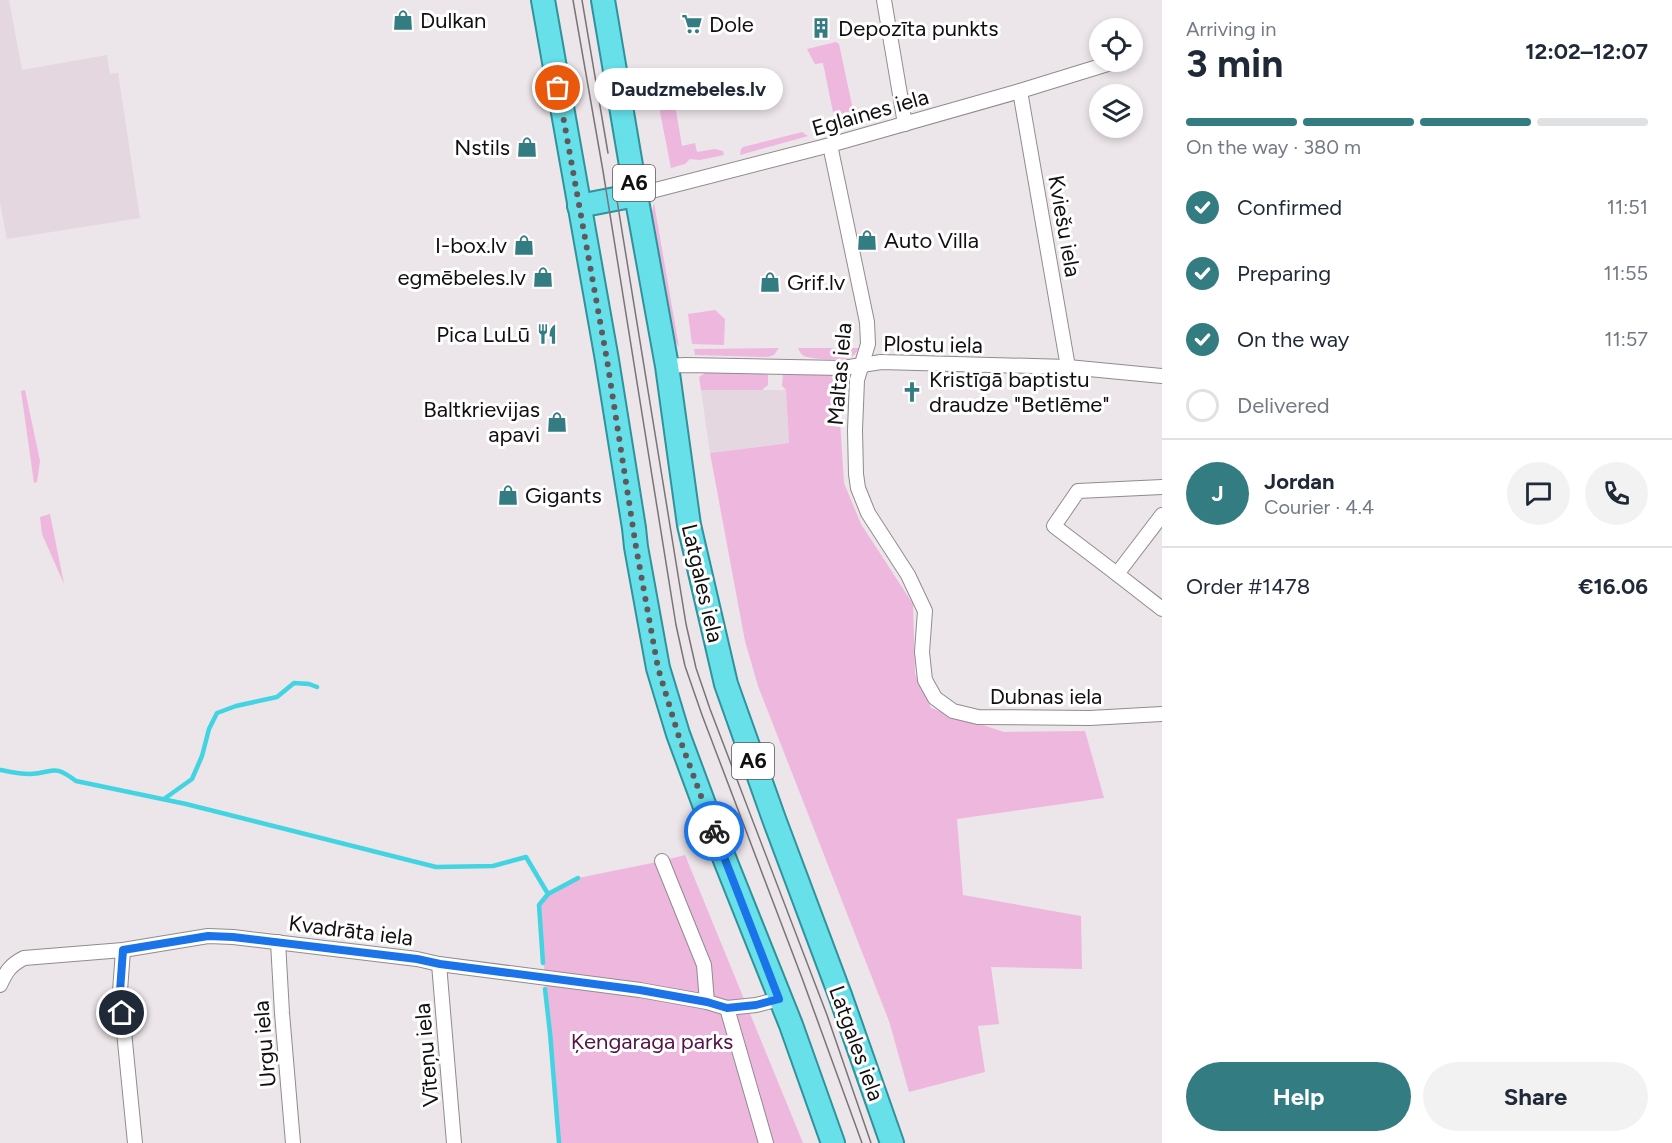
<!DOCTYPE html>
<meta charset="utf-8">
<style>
body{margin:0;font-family:Figtree,sans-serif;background:#f2f2f3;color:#1f2937;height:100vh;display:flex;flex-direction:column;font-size:22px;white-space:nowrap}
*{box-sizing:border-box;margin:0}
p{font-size:20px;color:#747a83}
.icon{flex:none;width:33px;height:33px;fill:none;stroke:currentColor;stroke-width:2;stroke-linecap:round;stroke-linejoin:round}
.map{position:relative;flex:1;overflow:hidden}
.panel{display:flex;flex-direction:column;background:#fff;width:510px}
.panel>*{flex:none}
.buttons{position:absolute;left:1089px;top:18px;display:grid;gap:12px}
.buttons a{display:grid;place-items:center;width:54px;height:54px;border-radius:50%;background:#fff;box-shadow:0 3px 9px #0003;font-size:30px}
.pin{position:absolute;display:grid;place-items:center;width:51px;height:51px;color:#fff;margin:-26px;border:3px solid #fff;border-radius:50%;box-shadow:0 2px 6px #0007}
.courier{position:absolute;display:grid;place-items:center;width:60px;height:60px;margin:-30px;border:4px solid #1a73e8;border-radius:50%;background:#fff;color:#222;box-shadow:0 2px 8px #0007}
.bubble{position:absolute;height:42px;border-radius:21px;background:#fff;box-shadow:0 3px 9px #0003;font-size:20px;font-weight:700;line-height:42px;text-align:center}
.headline em{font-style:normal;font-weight:700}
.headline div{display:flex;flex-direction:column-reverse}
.headline{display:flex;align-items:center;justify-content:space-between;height:102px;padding:0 24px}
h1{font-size:39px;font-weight:700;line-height:45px}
.bar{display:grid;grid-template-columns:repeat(4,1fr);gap:9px 6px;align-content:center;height:72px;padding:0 24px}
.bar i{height:8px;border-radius:4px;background:#e0e1e3}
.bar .on{background:#337c82}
.bar p{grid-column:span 4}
.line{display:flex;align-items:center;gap:15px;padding:0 24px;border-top:2px solid #e0e1e3}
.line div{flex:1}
.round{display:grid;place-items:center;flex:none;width:63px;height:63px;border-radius:32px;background:#f2f2f3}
ol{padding:0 24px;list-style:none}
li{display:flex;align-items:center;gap:18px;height:66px}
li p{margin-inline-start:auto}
li .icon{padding:6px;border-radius:50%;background:#337c82;color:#fff;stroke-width:4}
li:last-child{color:#747a83}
li i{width:33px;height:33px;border:3px solid #e0e1e3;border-radius:50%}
.cta{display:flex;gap:12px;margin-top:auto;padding:12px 24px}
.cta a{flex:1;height:69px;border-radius:36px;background:#337c82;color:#fff;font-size:24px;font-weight:700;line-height:69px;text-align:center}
.cta a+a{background:#f2f2f3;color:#1f2937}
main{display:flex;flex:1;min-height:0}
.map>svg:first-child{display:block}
.built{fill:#e4d7e0}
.green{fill:#eeb7de}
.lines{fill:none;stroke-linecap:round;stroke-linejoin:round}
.stream{stroke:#42d4e0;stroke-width:4.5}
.minor-casing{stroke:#918b8f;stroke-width:16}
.trunk-casing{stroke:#30929a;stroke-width:26}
.minor{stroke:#fff;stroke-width:14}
.trunk{stroke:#67e0ea;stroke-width:22}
.tram{stroke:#787477;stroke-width:1.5}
.done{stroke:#5e5a5c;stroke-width:6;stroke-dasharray:0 10.8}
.route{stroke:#1a73e8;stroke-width:8}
.labels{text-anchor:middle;stroke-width:6;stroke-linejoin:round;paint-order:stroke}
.shield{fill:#fff;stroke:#585758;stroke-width:1.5}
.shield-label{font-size:21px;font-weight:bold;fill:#110f10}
.poi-label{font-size:22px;fill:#110f10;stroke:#fff;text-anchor:start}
.street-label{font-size:22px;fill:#110f10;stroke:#fff}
.park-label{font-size:22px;fill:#571149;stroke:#fff}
</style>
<main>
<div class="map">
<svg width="1162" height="1143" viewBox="0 0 1162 1143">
<rect width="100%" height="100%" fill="#ece5ea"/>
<g class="built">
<polygon points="0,0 9,0 22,70 107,55 110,74 118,73 140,218 7,239 0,203"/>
<polygon points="701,390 786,390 789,443 710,453"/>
</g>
<g class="green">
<polygon points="836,42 839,44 852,105 853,121 848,125 823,132 822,126 835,122 823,63 815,64 807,49"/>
<polygon points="677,89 687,92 689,102 675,105 682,146 695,143 697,152 715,149 723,151 724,155 700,160 690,159 685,164 671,168 659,107 661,103"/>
<polygon points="802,132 808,136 740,155 741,149 743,147"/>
<polygon points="654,203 679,347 673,338 652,212"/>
<polygon points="715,310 725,319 724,345 692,344 688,314"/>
<polygon points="779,348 774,355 768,357 695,355 694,349"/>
<path d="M 798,348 L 859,348 C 857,352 854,356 849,358 C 842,361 810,359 804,356 C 800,353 800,352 798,348 Z"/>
<polygon points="789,371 834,373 844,380 840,421 844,483 861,524 913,604 915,674 931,708 1004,732 1085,731 1104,798 957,819 963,895 1081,916 1082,969 991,967 999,1024 978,1026 985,1072 909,1092 889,1021 758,686 745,641 710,453 789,443 786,390 782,386 783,374"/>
<polygon points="705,373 761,373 768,375 768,385 762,390 701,390 699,377"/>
<polygon points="25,390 40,461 37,482 34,483 21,391"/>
<polygon points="50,514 64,584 42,534 40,517"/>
<polygon points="685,855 803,1143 559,1143 539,905 548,894 578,878 662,861"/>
</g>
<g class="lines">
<g class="stream">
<path d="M 1,770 C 10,772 21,774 30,774 C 55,773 52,763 76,781 L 186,804 L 436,867 L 493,866 L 526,857 L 548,894 L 578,878"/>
<polyline points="164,799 192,779 202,756 209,729 217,713 236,706 277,697 294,683 309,684 317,687"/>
<polyline points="543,963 539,905 548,894"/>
<polyline points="545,989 550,1033 559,1143"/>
</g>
<g class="minor-casing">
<g id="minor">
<polyline points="884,0 905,124"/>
<polyline points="1020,91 1068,367"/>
<polyline points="830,145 867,322 868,344 857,380 855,430 856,474 858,488 868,513 908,575 925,611 922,652 925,680 935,698 953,711 978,717 1090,718 1162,714"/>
<polyline points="636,195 830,145 1020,91 1114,62"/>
<polyline points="667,366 685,365 843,368 881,362 1068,367 1162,376"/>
<polyline points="1162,515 1117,574 1162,609"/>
<polyline points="1117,574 1054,526 1078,491 1162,487"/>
<polyline points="662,861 704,965 707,1002"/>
<polyline points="278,942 282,1013 293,1143"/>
<polyline points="123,950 120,991 135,1143"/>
<polyline points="439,964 454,1143"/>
<path d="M 0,985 C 6,972 10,965 24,958 L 123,950 L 208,936 L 233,937 L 417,959 L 439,964 L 640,990 L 707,1002 L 727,1008 L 756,1005 L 779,999"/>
<polyline points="727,1008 766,1143"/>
</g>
</g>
<g class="trunk-casing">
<g id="trunk">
<polyline points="543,0 607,360 634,528 636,547 658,668 678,734 721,850 791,1025 833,1143"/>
<polyline points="603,0 636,195 667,366 689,525 726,684 774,819 840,995 892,1143"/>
<polyline points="579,206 636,195"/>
</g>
</g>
<use href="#minor" class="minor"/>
<use href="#trunk" class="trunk"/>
<g class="tram">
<polyline points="573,0 603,171 676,625 685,666 702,715 802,978 862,1143"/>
<polyline points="582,0 608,153"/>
<polyline points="616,194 686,624 696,668 710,709 827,1015 871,1143"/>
</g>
</g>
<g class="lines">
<polyline class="done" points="558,88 607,360 636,547 658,668 678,734 714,831"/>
<polyline class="route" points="122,1013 120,991 123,950 208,936 233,937 417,959 440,964 640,990 707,1002 727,1008 756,1005 779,999 714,831"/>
</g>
<defs>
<g id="shop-bare" transform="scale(1.62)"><path d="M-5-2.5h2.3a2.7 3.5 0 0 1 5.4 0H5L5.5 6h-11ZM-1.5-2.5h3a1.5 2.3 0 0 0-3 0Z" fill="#337c82" stroke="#fff" stroke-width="2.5" paint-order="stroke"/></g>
<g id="supermarket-bare" transform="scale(1.62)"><path d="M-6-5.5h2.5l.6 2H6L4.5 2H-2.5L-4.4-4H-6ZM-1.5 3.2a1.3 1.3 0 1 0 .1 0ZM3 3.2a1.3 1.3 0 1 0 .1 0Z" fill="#337c82" stroke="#fff" stroke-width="2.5" paint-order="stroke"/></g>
<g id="building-bare" transform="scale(1.62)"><path d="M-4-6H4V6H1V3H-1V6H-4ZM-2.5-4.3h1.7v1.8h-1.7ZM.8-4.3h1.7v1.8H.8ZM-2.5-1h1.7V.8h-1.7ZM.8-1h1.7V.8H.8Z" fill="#337c82" stroke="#fff" stroke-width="2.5" paint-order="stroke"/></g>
<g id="restaurant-bare" transform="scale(1.62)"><path d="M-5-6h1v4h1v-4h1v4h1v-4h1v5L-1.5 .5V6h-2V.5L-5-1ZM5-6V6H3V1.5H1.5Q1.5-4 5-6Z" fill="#337c82" stroke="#fff" stroke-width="2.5" paint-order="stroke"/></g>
<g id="church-bare" transform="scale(1.62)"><path d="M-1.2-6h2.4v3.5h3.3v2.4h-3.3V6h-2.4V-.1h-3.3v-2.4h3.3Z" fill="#337c82" stroke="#fff" stroke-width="2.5" paint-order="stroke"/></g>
</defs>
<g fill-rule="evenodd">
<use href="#shop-bare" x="403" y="20"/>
<use href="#supermarket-bare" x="692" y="24"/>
<use href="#building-bare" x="821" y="28"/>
<use href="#shop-bare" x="527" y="147"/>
<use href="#shop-bare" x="867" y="240"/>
<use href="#shop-bare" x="524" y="245"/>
<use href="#shop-bare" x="543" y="277"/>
<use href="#shop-bare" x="770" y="282"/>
<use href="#restaurant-bare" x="547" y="334"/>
<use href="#church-bare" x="912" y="392"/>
<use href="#shop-bare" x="557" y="422"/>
<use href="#shop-bare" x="508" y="495"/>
</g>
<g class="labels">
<g class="shield">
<rect x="613" y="165" width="42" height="36" rx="4.5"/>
<rect x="732" y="743" width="42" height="36" rx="4.5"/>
</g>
<g class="shield-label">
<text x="634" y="190">A6</text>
<text x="753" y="768">A6</text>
</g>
<g class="poi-label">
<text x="420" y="28">Dulkan</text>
<text x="709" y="32">Dole</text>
<text x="838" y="36">Depozīta punkts</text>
<text x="510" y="155" text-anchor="end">Nstils</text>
<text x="884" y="248">Auto Villa</text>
<text x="507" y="253" text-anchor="end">I-box.lv</text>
<text x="526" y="285" text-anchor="end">egmēbeles.lv</text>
<text x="787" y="290">Grif.lv</text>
<text x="530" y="342" text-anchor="end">Pica LuLū</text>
<text x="929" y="387">Kristīgā baptistu<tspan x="929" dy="25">draudze "Betlēme"</tspan></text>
<text x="540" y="417" text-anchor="end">Baltkrievijas<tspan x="540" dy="25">apavi</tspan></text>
<text x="525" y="503">Gigants</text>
</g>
<g class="street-label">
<text transform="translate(870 112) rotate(-16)" y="8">Eglaines iela</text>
<text transform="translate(1065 226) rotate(80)" y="8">Kviešu iela</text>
<text transform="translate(933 344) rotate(1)" y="8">Plostu iela</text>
<text transform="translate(839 374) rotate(-85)" y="8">Maltas iela</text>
<text transform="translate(703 583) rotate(77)" y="8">Latgales iela</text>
<text x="1046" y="704">Dubnas iela</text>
<text transform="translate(351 930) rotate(7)" y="8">Kvadrāta iela</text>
<text transform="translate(857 1043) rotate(70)" y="8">Latgales iela</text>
<text transform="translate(264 1044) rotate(-95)" y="8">Urgu iela</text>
<text transform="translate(426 1055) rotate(-95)" y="8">Vīteņu iela</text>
</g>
<g class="park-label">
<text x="652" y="1049">Ķengaraga parks</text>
</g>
</g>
</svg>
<div class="buttons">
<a><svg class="icon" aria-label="locate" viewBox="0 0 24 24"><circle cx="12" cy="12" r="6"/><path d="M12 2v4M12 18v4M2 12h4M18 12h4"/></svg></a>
<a><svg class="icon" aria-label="layers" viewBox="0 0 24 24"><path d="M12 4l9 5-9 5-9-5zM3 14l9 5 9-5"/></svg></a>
</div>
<div class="pin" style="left:558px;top:88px;background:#ea580c"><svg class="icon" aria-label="bag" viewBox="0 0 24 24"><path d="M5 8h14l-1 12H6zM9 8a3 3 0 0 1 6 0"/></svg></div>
<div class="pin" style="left:122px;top:1013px;background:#1f2937"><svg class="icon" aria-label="home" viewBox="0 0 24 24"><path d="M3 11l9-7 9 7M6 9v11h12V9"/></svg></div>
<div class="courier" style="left:714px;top:831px"><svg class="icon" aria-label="bike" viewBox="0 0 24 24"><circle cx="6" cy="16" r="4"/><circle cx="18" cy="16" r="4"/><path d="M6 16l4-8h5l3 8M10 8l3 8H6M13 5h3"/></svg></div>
<div class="bubble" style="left:594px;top:68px;width:189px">Daudzmebeles.lv</div>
</div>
<section class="panel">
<div class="headline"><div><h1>3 min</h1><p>Arriving in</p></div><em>12:02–12:07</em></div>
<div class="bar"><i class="on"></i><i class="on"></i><i class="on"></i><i></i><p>On the way · 380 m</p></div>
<ol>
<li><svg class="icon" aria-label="check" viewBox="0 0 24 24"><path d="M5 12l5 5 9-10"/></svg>Confirmed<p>11:51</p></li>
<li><svg class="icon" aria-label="check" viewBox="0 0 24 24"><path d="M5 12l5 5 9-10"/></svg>Preparing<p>11:55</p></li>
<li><svg class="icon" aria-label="check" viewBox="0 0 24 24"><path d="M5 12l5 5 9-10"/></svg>On the way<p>11:57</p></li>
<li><i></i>Delivered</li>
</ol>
<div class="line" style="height:108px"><b class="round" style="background:#337c82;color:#fff">J</b><div><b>Jordan</b><p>Courier · 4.4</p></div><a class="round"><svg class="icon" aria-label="chat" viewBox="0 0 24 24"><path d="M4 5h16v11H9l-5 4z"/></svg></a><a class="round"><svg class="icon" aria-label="phone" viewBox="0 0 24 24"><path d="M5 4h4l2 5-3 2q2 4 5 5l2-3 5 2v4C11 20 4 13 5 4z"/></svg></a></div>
<div class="line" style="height:78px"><div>Order #1478</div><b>€16.06</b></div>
<div class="cta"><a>Help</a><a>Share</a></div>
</section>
</main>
